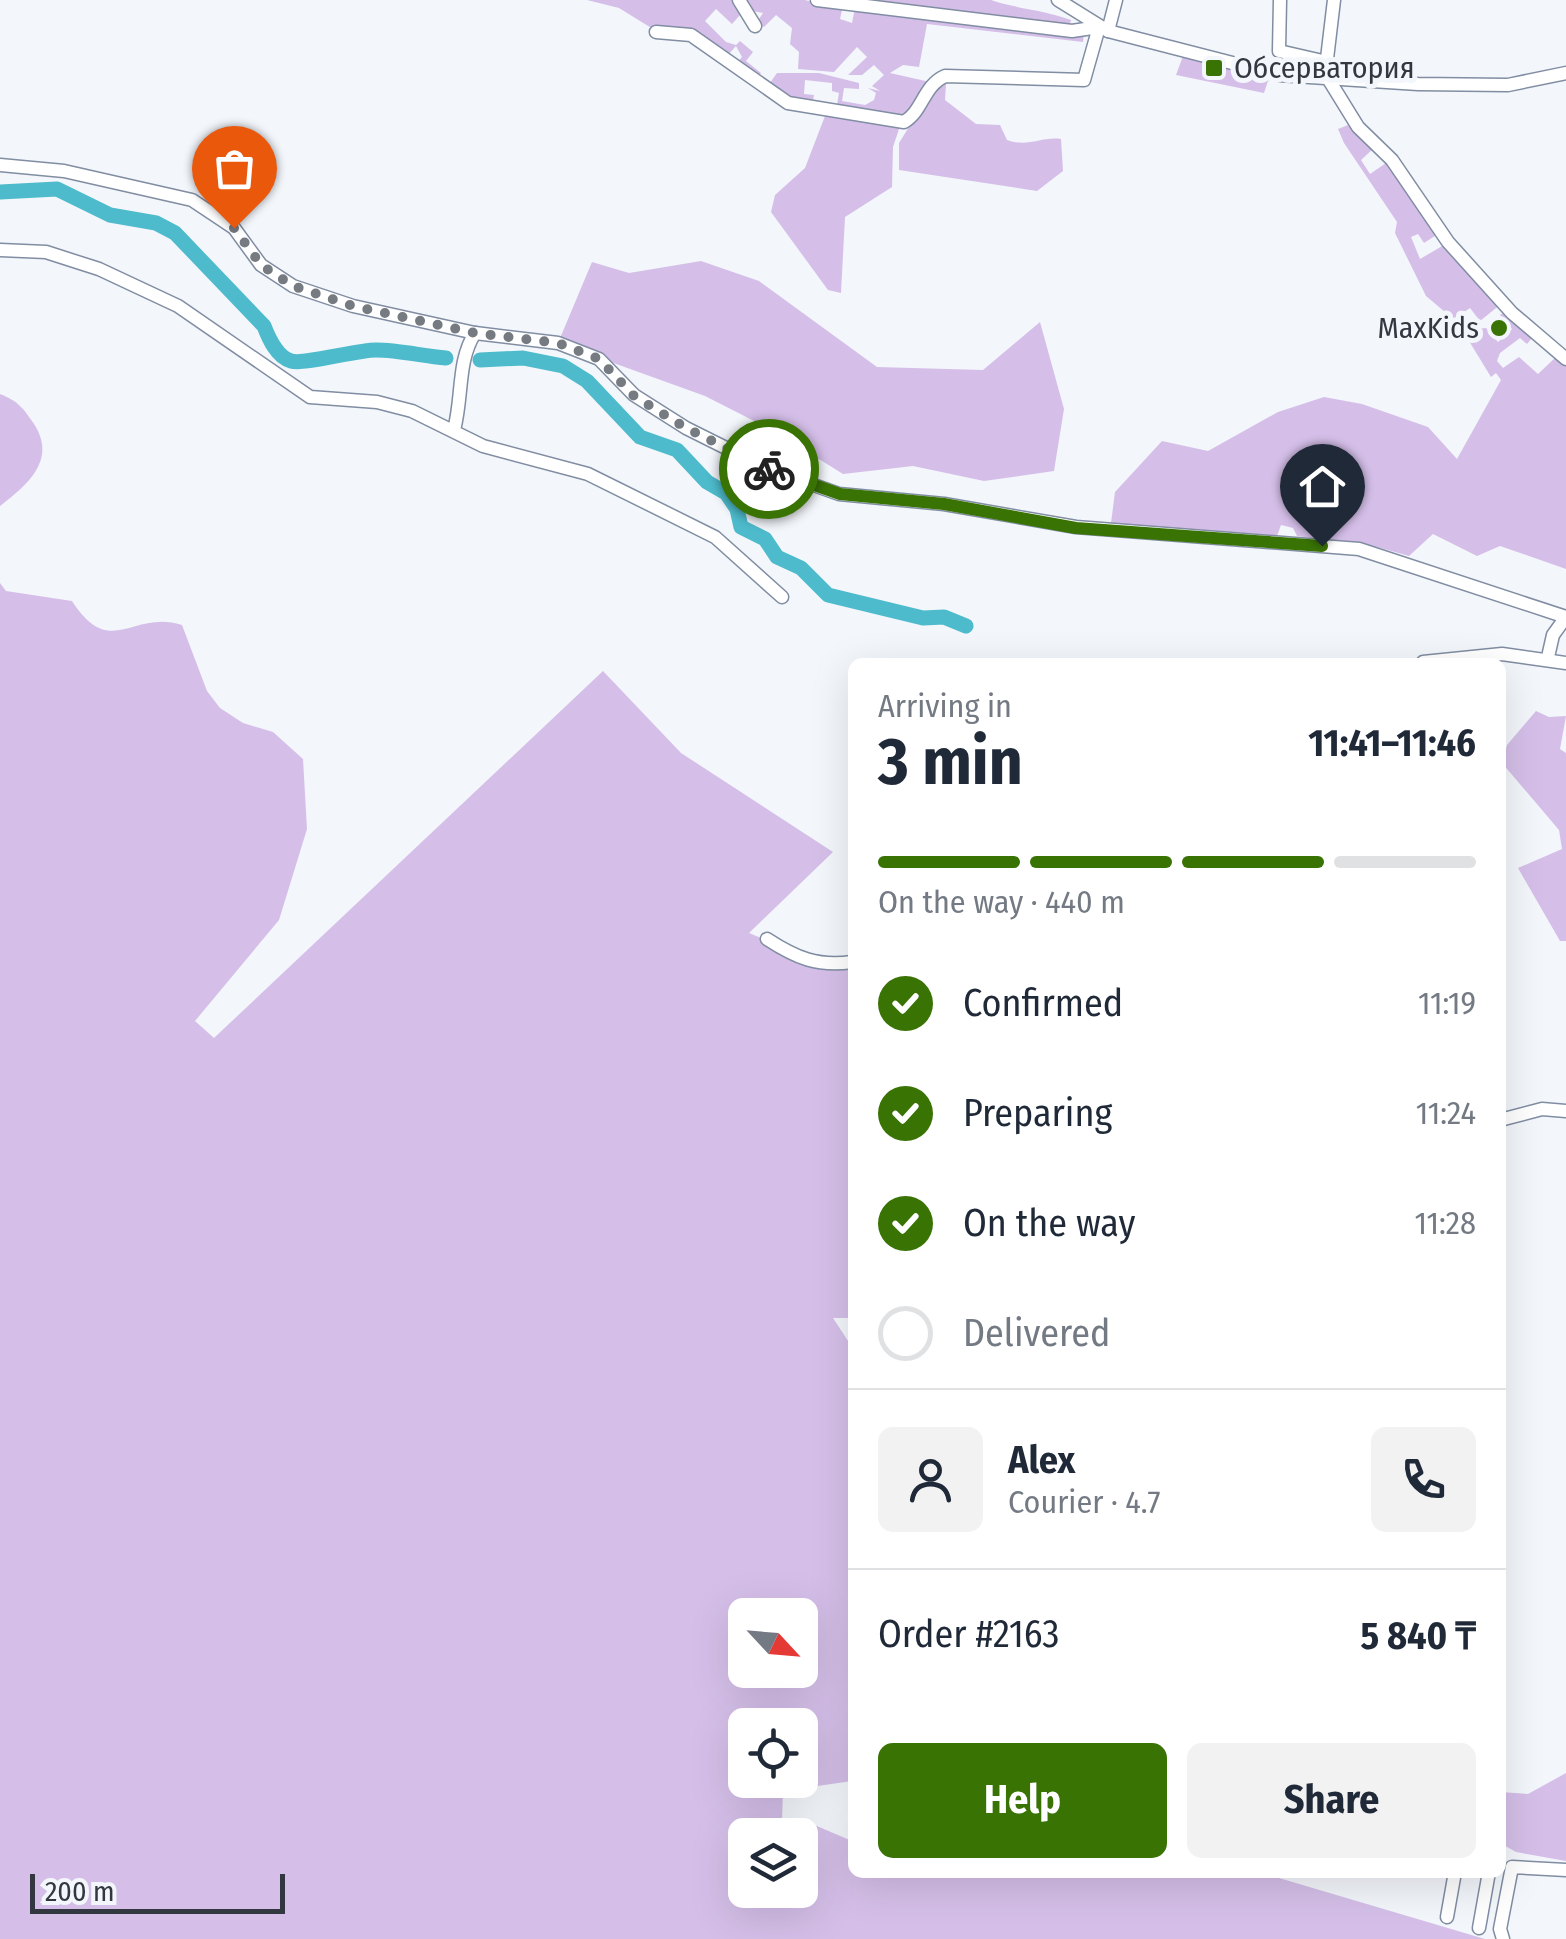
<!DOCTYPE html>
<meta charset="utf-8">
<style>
body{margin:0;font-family:"Fira Sans Condensed",sans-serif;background:#f2f2f3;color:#1f2937;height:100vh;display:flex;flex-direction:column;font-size:38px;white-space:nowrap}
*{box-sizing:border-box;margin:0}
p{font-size:32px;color:#747a83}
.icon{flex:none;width:55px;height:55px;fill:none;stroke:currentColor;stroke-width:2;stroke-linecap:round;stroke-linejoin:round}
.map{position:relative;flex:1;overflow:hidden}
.panel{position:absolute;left:848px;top:658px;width:658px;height:1220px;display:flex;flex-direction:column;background:#fff;border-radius:15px;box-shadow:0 10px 40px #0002}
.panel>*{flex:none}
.needle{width:65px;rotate:116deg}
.controls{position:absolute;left:728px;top:1598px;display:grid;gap:20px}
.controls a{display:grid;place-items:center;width:90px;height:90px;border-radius:15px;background:#fff;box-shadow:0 10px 40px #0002;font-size:50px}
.scale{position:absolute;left:30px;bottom:25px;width:255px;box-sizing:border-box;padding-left:10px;border:5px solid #323740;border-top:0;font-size:28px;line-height:35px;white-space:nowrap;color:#323740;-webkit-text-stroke:8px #f3f6fb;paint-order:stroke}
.pin{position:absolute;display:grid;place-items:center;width:85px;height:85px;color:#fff;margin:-102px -42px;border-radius:50% 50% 50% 0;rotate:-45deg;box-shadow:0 0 10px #0007}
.pin .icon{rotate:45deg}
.courier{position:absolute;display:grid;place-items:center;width:100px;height:100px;margin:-50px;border:8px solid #397304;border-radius:50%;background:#fff;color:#222;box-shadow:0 2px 12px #0007}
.head em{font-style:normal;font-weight:700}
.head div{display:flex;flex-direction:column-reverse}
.head{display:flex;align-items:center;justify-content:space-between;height:170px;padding:0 30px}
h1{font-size:65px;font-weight:700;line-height:75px}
.bar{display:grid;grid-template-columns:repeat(4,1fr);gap:15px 10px;align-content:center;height:120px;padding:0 30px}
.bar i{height:12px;border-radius:8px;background:#e0e1e3}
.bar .on{background:#397304}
.bar p{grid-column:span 4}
.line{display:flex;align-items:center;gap:25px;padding:0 30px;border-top:2px solid #e0e1e3}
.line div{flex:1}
.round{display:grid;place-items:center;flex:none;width:105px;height:105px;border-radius:15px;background:#f2f2f3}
ol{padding:0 30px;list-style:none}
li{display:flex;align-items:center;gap:30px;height:110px}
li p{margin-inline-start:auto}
li .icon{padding:10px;border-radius:50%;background:#397304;color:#fff;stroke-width:4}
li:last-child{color:#747a83}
li i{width:55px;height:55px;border:5px solid #e0e1e3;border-radius:50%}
.cta{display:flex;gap:20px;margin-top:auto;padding:20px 30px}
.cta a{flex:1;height:115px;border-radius:15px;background:#397304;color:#fff;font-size:40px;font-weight:700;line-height:115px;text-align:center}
.cta a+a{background:#f2f2f3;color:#1f2937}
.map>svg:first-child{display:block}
.green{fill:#d5bfe9;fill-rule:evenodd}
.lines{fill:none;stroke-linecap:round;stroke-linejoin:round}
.river{stroke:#4dbbcc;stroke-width:15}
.minor-casing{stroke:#808da2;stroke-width:15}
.minor{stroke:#fff;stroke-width:12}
.done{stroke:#767a81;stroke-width:10;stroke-dasharray:0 18}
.route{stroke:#397304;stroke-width:12}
.poi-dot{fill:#397304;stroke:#f3f6fb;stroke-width:4}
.labels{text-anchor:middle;stroke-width:10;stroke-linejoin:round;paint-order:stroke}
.poi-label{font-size:30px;fill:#323740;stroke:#f3f6fb;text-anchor:start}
</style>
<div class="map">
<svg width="1566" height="1939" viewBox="0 0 1566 1939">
<rect width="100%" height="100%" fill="#f3f6fb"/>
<g class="green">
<polygon points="587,0 733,0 740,15 732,24 716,9 705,21 726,42 736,45 740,41 753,52 746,61 761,73 756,80 735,65 742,57 736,46 726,57 686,30 653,29 619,8"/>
<path d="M 742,0 L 805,0 L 842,10 L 840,19 L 852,23 L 856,2 L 833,0 L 991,0 C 1017,9 1045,10 1071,20 L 1068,32 L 1084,34 L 1083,42 L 927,24 L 919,67 L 903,65 L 890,73 L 930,82 L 907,117 L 836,111 L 839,93 L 832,91 L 832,83 L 805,80 L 804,94 L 814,95 L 812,106 L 767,87 L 777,73 L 819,73 L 859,83 L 859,89 L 844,88 L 842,101 L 865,105 L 874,100 L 876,93 L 868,88 L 880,91 L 872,86 L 884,75 L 874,65 L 862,75 L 848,75 L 867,57 L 857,47 L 834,72 L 798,69 L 799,52 L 790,44 L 792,28 L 776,15 L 764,27 L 757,22 L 763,13 L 743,9 Z"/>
<polygon points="1183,56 1269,78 1264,93 1176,75"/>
<path d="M 940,77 L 946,84 L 945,100 L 976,124 L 1000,125 L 1007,140 C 1028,148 1041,136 1061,139 L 1063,171 L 1037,191 L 899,170 L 899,143 Z"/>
<polygon points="825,116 900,126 893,147 892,187 845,217 841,293 828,290 771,212 775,195 805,168"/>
<path d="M 1348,125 L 1374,148 L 1361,160 L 1370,174 L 1386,163 L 1393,166 L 1438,234 L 1424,243 L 1418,234 L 1411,237 L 1420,259 L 1444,245 L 1501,304 L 1480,321 L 1470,308 L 1457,317 L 1465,330 L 1486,328 L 1498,342 L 1512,329 L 1500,315 L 1506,311 L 1532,338 L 1527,344 L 1520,338 L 1500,353 L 1497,361 L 1503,368 L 1519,357 L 1538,374 L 1556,357 L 1566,363 L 1566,569 L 1500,546 L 1477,556 L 1433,534 L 1409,556 L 1377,547 L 1297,536 L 1293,528 L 1281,525 L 1277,536 C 1222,538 1164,535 1111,523 L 1115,492 L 1162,441 L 1208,451 L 1278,412 L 1324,397 L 1362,404 L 1428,427 L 1457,459 L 1501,380 L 1496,373 L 1491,377 L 1458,323 L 1426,296 L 1395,233 L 1397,222 L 1344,143 L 1338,129 Z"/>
<polygon points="701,261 759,281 877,367 983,370 1040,322 1064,409 1054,471 984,481 913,466 843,474 774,431 705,396 558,343 592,262 629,273"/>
<path d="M 0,394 C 18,401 23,408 34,424 C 57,460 28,484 0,506 Z"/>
<path d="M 0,583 L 6,591 L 72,601 C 111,661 132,609 182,625 L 207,691 L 220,708 L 243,723 L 273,732 L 303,759 L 307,829 L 279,920 L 195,1021 L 214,1038 L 603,671 L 681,753 L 833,852 L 749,933 L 826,965 L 852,959 L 852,1318 L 833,1318 L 852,1347 L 852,1781 L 783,1791 L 782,1820 L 812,1824 L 852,1841 L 852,1872 L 1279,1878 L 1485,1939 L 0,1939 ZM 745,1615 L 800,1615 L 800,1670 L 745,1670 ZM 745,1725 L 800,1725 L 800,1780 L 745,1780 ZM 745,1835 L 800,1835 L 800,1890 L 745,1890 Z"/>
<polygon points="1536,711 1549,717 1566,716 1560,749 1566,753 1566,941 1560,941 1518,868 1562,849 1559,830 1502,763 1507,745"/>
<polygon points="1566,1773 1566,1861 1516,1852 1500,1843 1500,1792 1528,1794"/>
</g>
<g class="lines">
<g class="river">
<path d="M 0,192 L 57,189 L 110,215 L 156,223 L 175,233 L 264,326 C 269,339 277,357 291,361 C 304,365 356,350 376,350 C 398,350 423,356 446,358"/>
<polyline points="480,360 523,358 563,366 587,381 640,437 677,450 707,482 726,493 737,509 741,527 765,539 777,557 801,568 828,595 923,618 944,617 966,626"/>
</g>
<g class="minor-casing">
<g id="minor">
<polyline points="739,0 755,26"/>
<polyline points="1058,0 1108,31 1279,75 1418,84 1508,85 1566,73"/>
<polyline points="1280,0 1279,51 1327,62"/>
<polyline points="1108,31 1116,0"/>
<path d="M 656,32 L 691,35 L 788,103 L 904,122 C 923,111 923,86 945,76 L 1084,80 L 1099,27 L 1072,31 L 817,0"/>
<polyline points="1326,67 1334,0"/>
<polyline points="1329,80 1358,127 1392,160 1448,242 1512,313 1566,359"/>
<polyline points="0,165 64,171 192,200 234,228 261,265 293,286 353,306 475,333 558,343 599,359 634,395 686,428 766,468 839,494 944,504 1076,527 1359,549 1566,617"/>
<polyline points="0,250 46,252 99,269 178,306 310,397 377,402 412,411 483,446 588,474 715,537 782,597"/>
<path d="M 454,430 C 463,396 457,361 475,333"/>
<polyline points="1548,657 1553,635 1566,617"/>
<polyline points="1423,662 1502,654 1566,663"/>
<path d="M 767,939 C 796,958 818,967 852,962"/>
<polyline points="1500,1120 1542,1109 1566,1111"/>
<polyline points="1447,1917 1455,1872"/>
<polyline points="1479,1928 1489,1872"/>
<polyline points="1503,1939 1500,1929 1512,1867 1566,1870"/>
</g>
</g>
<use href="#minor" class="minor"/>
</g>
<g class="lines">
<polyline class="done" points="234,228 261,265 293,286 353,306 475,333 558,343 599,359 634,396 686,428 769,469"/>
<polyline class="route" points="769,469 840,494 944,504 1076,528 1322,546"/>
</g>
<g class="poi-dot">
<rect x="1204" y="58" width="20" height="20" rx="5"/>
<circle cx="1499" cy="328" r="10"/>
</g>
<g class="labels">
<g class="poi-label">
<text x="1234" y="78">Обсерватория</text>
<text x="1479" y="338" text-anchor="end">MaxKids</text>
</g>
</g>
</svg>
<div class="controls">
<a><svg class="needle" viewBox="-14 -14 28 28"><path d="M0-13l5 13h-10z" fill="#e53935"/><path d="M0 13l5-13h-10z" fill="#747a83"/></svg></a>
<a><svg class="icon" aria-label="locate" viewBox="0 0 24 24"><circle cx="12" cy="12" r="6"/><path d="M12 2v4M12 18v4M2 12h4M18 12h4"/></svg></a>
<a><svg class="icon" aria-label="layers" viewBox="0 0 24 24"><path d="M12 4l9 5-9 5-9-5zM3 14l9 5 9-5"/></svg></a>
</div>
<div class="scale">200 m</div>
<div class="pin" style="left:234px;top:228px;background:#ea580c"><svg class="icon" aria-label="bag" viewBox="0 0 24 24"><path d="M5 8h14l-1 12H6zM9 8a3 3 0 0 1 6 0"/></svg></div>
<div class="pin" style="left:1322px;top:546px;background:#1f2937"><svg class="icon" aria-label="home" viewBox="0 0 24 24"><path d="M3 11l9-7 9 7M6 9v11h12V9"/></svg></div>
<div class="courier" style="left:769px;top:469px"><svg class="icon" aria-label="bike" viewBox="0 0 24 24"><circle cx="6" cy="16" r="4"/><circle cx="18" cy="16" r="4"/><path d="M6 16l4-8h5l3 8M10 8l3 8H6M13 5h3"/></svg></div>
<section class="panel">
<div class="head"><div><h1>3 min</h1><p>Arriving in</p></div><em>11:41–11:46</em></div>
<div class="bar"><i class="on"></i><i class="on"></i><i class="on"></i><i></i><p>On the way · 440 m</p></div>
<ol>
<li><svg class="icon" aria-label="check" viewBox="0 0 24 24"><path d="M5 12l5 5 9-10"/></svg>Confirmed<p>11:19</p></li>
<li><svg class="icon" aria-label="check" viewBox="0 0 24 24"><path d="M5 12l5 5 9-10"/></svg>Preparing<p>11:24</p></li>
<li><svg class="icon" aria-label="check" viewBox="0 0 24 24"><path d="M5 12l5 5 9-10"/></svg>On the way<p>11:28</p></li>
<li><i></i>Delivered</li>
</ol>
<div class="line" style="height:180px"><a class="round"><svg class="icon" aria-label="person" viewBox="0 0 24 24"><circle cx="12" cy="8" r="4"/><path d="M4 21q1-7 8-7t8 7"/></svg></a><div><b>Alex</b><p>Courier · 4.7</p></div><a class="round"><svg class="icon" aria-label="phone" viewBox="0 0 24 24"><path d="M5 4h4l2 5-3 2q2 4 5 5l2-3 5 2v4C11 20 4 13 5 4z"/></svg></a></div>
<div class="line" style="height:130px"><div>Order #2163</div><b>5 840 ₸</b></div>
<div class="cta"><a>Help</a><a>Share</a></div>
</section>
</div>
